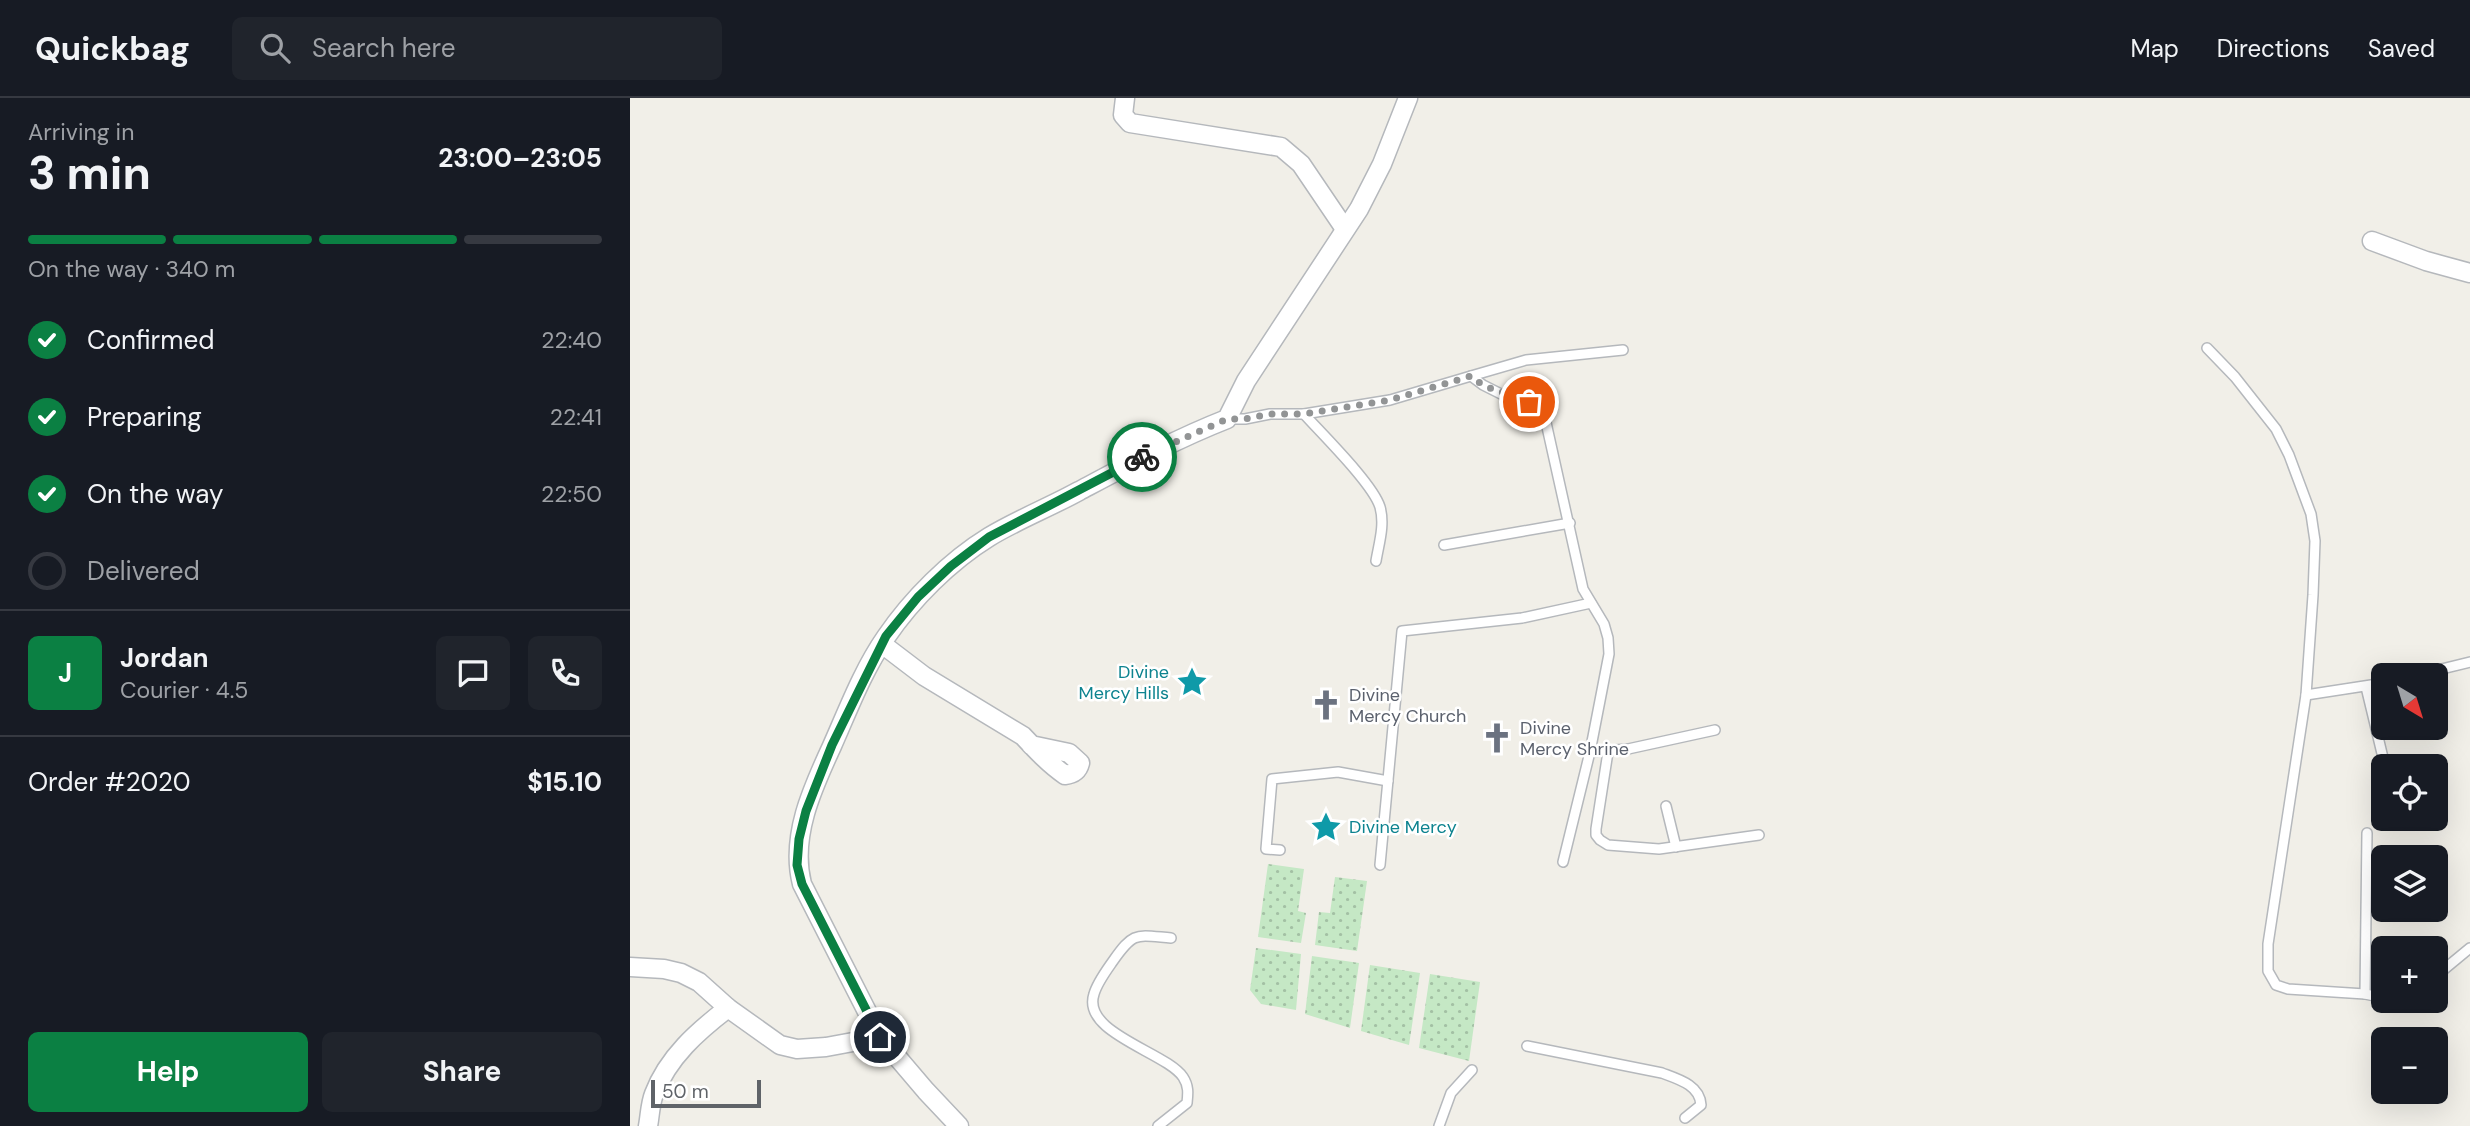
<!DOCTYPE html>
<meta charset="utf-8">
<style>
body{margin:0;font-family:"DM Sans",sans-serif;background:#20242c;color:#f1f3f6;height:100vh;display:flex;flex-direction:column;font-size:26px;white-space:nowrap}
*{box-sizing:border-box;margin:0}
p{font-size:23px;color:#9ea1a6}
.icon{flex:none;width:38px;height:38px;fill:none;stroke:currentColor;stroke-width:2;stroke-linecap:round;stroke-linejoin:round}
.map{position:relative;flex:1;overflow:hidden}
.side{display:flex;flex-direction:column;background:#171b24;width:630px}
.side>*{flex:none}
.needle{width:46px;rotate:142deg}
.controls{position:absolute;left:1741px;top:565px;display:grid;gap:14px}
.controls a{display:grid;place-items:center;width:77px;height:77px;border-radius:10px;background:#171b24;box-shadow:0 7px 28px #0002;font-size:35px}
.scale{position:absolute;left:21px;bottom:18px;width:110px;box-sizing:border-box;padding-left:7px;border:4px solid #5f6368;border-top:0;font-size:19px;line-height:24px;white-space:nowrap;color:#5f6368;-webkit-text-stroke:5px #fff;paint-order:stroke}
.pin{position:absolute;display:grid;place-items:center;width:60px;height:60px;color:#fff;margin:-30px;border:4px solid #fff;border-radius:50%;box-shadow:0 2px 7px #0007}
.courier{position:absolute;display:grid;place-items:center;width:70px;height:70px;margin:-35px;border:5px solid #0b8043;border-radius:50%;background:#fff;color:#222;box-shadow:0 2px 9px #0007}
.headline em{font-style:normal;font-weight:700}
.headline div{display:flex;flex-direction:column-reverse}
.headline{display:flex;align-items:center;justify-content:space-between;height:119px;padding:0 28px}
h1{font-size:46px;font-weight:700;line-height:52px}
.bar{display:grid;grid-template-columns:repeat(4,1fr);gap:10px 7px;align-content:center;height:84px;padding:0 28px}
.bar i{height:9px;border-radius:5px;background:#363941}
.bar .active{background:#0b8043}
.bar p{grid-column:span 4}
.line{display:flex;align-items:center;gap:18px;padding:0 28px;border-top:2px solid #363941}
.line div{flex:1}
.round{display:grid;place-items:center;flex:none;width:74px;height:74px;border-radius:10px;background:#20242c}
ol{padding:0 28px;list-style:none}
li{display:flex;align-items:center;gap:21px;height:77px}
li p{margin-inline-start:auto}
li .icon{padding:7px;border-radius:50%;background:#0b8043;color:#fff;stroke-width:4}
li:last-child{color:#9ea1a6}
li i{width:38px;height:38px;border:4px solid #363941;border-radius:50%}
.action{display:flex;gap:14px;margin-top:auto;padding:14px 28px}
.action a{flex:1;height:80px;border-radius:10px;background:#0b8043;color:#fff;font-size:28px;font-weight:700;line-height:80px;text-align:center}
.action a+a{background:#20242c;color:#f1f3f6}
header{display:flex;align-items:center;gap:42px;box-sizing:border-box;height:98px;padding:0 35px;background:#171b24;border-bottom:2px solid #363941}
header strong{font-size:33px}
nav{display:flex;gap:38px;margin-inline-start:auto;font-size:24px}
.search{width:490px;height:63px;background:#20242c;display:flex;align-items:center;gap:18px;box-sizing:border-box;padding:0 24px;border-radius:10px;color:#9ea1a6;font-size:26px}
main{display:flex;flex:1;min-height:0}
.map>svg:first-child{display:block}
.green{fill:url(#green-dots)}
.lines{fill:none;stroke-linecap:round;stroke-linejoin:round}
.lane-casing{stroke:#b5b8bc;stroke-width:12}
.street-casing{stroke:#b5b8bc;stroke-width:21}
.lane{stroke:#fff;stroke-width:9}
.street{stroke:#fff;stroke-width:18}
.done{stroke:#929495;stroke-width:7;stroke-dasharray:0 12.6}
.route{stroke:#0b8043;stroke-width:9}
.labels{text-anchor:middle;stroke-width:5;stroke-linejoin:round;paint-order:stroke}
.culture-label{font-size:18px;fill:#0d838f;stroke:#fff;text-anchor:end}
.worship-label{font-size:18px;fill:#5b616d;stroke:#fff;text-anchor:start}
</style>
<header>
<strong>Quickbag</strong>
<div class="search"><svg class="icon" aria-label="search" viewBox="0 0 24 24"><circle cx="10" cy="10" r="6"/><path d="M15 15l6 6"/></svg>Search here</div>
<nav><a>Map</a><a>Directions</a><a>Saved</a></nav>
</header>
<main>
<section class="side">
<div class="headline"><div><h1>3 min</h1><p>Arriving in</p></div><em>23:00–23:05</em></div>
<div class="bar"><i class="active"></i><i class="active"></i><i class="active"></i><i></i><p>On the way · 340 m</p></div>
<ol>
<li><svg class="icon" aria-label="check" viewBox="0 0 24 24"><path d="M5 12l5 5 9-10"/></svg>Confirmed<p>22:40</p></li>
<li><svg class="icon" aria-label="check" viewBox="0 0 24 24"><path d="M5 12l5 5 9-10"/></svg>Preparing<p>22:41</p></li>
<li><svg class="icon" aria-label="check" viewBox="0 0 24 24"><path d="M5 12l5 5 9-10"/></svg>On the way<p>22:50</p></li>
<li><i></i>Delivered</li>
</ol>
<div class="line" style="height:126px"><b class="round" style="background:#0b8043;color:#fff">J</b><div><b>Jordan</b><p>Courier · 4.5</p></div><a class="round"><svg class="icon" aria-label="chat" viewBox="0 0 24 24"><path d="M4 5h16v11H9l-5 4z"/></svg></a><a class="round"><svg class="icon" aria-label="phone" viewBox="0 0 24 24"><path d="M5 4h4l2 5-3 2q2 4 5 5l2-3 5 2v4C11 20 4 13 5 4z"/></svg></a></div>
<div class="line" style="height:91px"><div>Order #2020</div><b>$15.10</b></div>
<div class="action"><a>Help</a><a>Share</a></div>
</section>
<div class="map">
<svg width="1840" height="1028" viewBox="0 0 1840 1028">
<defs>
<pattern id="green-dots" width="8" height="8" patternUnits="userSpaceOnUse" patternTransform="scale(1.75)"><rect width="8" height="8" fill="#c5e8c5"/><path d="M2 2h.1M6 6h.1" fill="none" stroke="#a3c0a4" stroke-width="1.8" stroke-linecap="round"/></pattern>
</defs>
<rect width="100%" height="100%" fill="#f1efe8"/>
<g class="green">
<polygon points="638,766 674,771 668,813 676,815 671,845 628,839"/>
<polygon points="705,779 737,783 727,853 685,847 689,814 700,815"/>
<polygon points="626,850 671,856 666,912 631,906 620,892"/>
<polygon points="682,858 729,865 720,930 675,916"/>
<polygon points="740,867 790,875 779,947 731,933"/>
<polygon points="800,876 850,884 839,963 789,950"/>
</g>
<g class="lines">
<g class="lane-casing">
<g id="lane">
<polyline points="1577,250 1605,279 1646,331 1659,357 1681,416 1685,443 1683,497 1676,597 1638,846 1638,873 1646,887 1658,891 1735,896 1754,900"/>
<polyline points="841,278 896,262 993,252"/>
<path d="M 674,316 C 692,336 743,386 750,409 C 755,427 749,445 746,463"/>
<polyline points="598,321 615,321 640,316 674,316 760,302 841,278 853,287 871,296 899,304 915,320 953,491 974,526 978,540 979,556 960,654 933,764"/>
<polyline points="814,447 940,425"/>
<polyline points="1783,578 1840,564"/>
<polyline points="1736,589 1755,668"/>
<polyline points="1676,597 1754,585"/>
<polyline points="960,654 998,651 1085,632"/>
<polyline points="978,654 966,731 966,737 970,742 978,747 1029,751 1129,737"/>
<polyline points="1036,708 1046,749"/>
<polyline points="650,752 636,751 642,681 708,674 758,683"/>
<polyline points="750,767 772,533 892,520 961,505"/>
<polyline points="1806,878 1840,850"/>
<polyline points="1735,896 1737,735"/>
<path d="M 897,948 L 1032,975 C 1048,981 1070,987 1071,1007 L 1055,1020"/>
<path d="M 528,1028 L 557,1005 C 558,996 559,988 553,979 C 536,954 451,935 464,896 C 467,885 476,873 483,863 C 504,833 506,837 541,840"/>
<polyline points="809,1028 821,995 842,972"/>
</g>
</g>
<g class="street-casing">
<g id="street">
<polyline points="495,0 493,17 500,25 651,49 671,66 715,131"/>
<polyline points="1742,143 1796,163 1840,175"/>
<path d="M 252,546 L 294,578 L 393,638 C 406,652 419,666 435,677 C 444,676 448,673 450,665 L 439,655 L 401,647"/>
<polyline points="0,869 34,871 51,875 69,884 98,910 150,947 167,951 196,949 250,939"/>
<path d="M 18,1028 C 20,1018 20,1006 24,996 C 38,959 68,933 98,910"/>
<path d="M 329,1028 L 296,993 L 250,939 L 172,786 C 160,739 182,691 202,648 C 218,612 233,572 256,539 C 282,501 320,463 359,439 C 387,422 420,409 449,393 C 498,367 546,341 597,321 L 616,283 L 729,111 L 752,66 L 778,0"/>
</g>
</g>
<use href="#lane" class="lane"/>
<use href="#street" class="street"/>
</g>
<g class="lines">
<path class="done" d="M 512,359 L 597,321 L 615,321 L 640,316 L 674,316 L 760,302 L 841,278 C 859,295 878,293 899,304"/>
<polyline class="route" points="250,939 172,786 167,767 169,741 176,713 202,647 256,538 288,499 321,468 359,439 512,359"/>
</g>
<defs>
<g id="sight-bare" transform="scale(2.415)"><path d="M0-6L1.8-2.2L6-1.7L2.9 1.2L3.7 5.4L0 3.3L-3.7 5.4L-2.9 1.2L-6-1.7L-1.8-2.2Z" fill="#0f9aa8" stroke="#fff" stroke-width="2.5" paint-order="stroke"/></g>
<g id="church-bare" transform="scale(2.415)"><path d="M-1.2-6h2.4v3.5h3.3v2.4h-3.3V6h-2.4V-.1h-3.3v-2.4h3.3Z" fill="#6b7280" stroke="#fff" stroke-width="2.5" paint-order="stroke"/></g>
</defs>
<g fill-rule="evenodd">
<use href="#sight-bare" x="562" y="584"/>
<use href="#church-bare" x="696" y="607"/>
<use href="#church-bare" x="867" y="640"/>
<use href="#sight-bare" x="696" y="729"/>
</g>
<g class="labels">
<g class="culture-label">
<text x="539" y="580">Divine<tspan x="539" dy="21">Mercy Hills</tspan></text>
<text x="719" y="735" text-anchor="start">Divine Mercy</text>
</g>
<g class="worship-label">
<text x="719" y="603">Divine<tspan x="719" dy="21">Mercy Church</tspan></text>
<text x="890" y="636">Divine<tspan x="890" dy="21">Mercy Shrine</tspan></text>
</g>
</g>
</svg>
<div class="controls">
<a><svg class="needle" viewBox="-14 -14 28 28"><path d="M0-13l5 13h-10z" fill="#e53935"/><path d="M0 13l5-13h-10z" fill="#9ea1a6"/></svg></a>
<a><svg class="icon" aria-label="locate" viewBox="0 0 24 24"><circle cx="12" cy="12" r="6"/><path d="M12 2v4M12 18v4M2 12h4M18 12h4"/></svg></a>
<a><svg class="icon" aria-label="layers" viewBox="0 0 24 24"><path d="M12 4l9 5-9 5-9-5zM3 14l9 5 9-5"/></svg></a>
<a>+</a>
<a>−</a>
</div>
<div class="scale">50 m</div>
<div class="pin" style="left:899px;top:304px;background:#ea580c"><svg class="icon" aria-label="bag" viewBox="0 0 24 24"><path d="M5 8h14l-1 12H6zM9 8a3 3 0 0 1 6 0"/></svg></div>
<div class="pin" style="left:250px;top:939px;background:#1f2937"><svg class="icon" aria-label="home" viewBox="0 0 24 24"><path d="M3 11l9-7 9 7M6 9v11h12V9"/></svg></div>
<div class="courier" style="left:512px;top:359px"><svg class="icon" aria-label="bike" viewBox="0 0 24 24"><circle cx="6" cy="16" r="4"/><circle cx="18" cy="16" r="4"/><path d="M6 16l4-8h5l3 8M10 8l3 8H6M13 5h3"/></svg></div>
</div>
</main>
